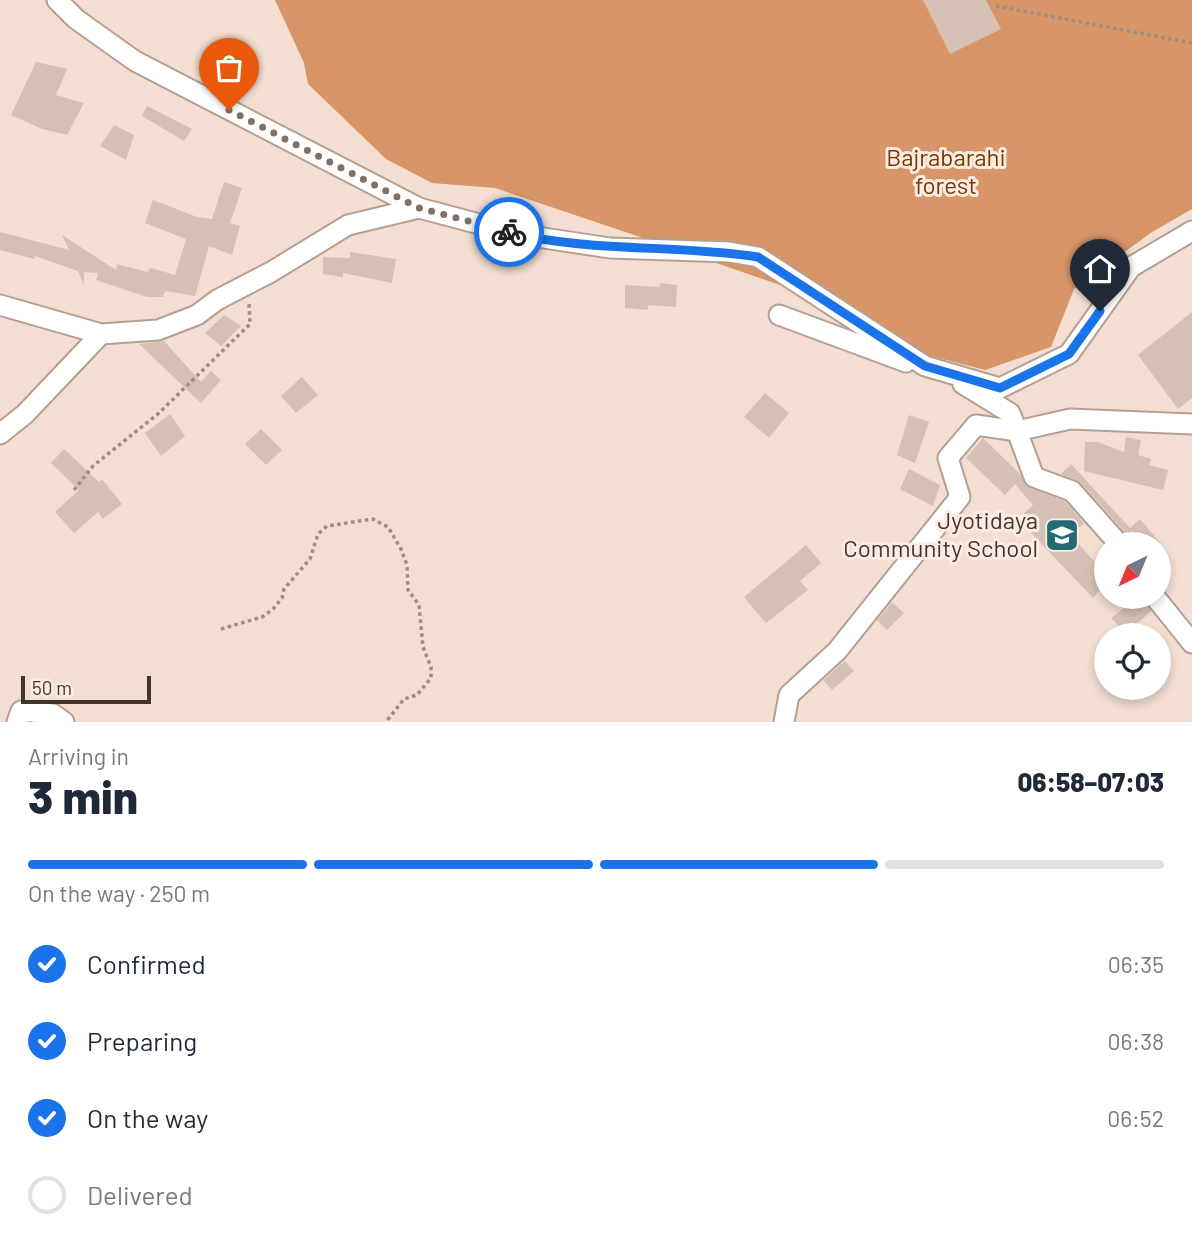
<!DOCTYPE html>
<meta charset="utf-8">
<style>
body{margin:0;font-family:Barlow,sans-serif;background:#f2f2f3;color:#1f2937;height:100vh;display:flex;flex-direction:column;font-size:26px;white-space:nowrap}
*{box-sizing:border-box;margin:0}
p{font-size:23px;color:#747a83}
.icon{flex:none;width:38px;height:38px;fill:none;stroke:currentColor;stroke-width:2;stroke-linecap:round;stroke-linejoin:round}
.map{position:relative;height:722px;overflow:hidden}
.sheet{display:flex;flex-direction:column;background:#fff;flex:1}
.sheet>*{flex:none}
.needle{width:46px;rotate:223deg}
.buttons{position:absolute;left:1094px;top:532px;display:grid;gap:14px}
.buttons a{display:grid;place-items:center;width:77px;height:77px;border-radius:50%;background:#fff;box-shadow:0 4px 10px #0003;font-size:35px}
.scale{position:absolute;left:21px;bottom:18px;width:130px;box-sizing:border-box;padding-left:7px;border:4px solid #3f3631;border-top:0;font-size:19px;line-height:24px;white-space:nowrap;color:#3f3631;-webkit-text-stroke:5px #feece2;paint-order:stroke}
.pin{position:absolute;display:grid;place-items:center;width:60px;height:60px;color:#fff;margin:-72px -30px;border-radius:50% 50% 50% 0;rotate:-45deg;box-shadow:0 0 7px #0007}
.pin .icon{rotate:45deg}
.courier{position:absolute;display:grid;place-items:center;width:70px;height:70px;margin:-35px;border:5px solid #1a73e8;border-radius:50%;background:#fff;color:#222;box-shadow:0 2px 9px #0007}
.overview em{font-style:normal;font-weight:800}
.overview div{display:flex;flex-direction:column-reverse}
.overview{display:flex;align-items:center;justify-content:space-between;height:119px;padding:0 28px}
h1{font-size:46px;font-weight:800;line-height:52px}
.bar{display:grid;grid-template-columns:repeat(4,1fr);gap:10px 7px;align-content:center;height:84px;padding:0 28px}
.bar i{height:9px;border-radius:5px;background:#e0e1e3}
.bar .current{background:#1a73e8}
.bar p{grid-column:span 4}
ol{padding:0 28px;list-style:none}
li{display:flex;align-items:center;gap:21px;height:77px}
li p{margin-inline-start:auto}
li .icon{padding:7px;border-radius:50%;background:#1a73e8;color:#fff;stroke-width:4}
li:last-child{color:#747a83}
li i{width:38px;height:38px;border:4px solid #e0e1e3;border-radius:50%}
.map>svg:first-child{display:block}
.forest{fill:#d79568}
.building{fill:#d5c1b4}
.lines{fill:none;stroke-linecap:round;stroke-linejoin:round}
.minor-casing{stroke:#b4a093;stroke-width:23}
.path{stroke:#9d8d84;stroke-width:3.5;stroke-dasharray:3.5 3.5;stroke-linecap:butt}
.minor{stroke:#fff;stroke-width:19}
.done{stroke:#7e7169;stroke-width:7;stroke-dasharray:0 12.6}
.route{stroke:#1a73e8;stroke-width:9}
.labels{text-anchor:middle;stroke-width:6;stroke-linejoin:round;paint-order:stroke}
.park-label{font-size:24px;fill:#753900;stroke:#feece2}
.poi-label{font-size:24px;fill:#3f3631;stroke:#feece2;text-anchor:end}
</style>
<div class="map">
<svg width="1192" height="722" viewBox="0 0 1192 722">
<rect width="100%" height="100%" fill="#f3ded1"/>
<polygon class="forest" points="275,0 1192,0 1192,209 1152,232 1074,289 1051,347 985,370 927,355 806,294 667,246 495,188 432,183 386,159 308,84 304,63"/>
<g class="building">
<polygon points="923,0 986,0 1001,29 950,54"/>
<polygon points="36,62 67,69 56,95 84,103 67,135 42,129 11,115"/>
<polygon points="147,106 192,129 184,141 142,116"/>
<polygon points="114,125 134,135 126,160 100,146"/>
<polygon points="224,182 242,188 230,223 240,226 232,255 209,246 195,296 165,291 163,297 147,297 96,280 98,273 84,272 84,285 78,271 35,256 34,259 0,250 0,232 69,250 62,235 116,270 117,264 147,272 151,268 175,275 186,239 145,223 153,200 197,217 212,219"/>
<polygon points="350,252 396,259 392,283 343,273 343,277 323,274 323,257 350,258"/>
<polygon points="660,283 677,285 676,307 648,305 648,310 625,308 625,285 660,287"/>
<polygon points="1192,312 1192,398 1178,409 1138,355"/>
<polygon points="224,315 241,326 221,346 205,333"/>
<polygon points="164,341 201,382 211,371 221,380 201,403 139,344"/>
<polygon points="302,377 318,395 296,413 281,396"/>
<polygon points="765,393 789,413 769,438 744,417"/>
<polygon points="170,414 185,436 161,456 145,433"/>
<polygon points="909,415 929,422 915,463 897,455"/>
<polygon points="261,429 282,450 266,465 245,444"/>
<polygon points="1126,437 1141,440 1138,455 1151,459 1149,465 1168,470 1163,490 1084,471 1085,442 1098,442 1124,452"/>
<polygon points="983,438 1020,474 1026,486 1065,501 1084,523 1071,535 1098,566 1106,559 1106,584 1093,598 1018,519 1033,505 1015,484 1005,495 966,458"/>
<polygon points="64,449 99,482 102,479 122,504 103,519 98,512 74,533 55,512 79,490 51,463"/>
<polygon points="1071,464 1130,528 1140,519 1161,544 1131,544 1128,536 1081,483 1061,474"/>
<polygon points="909,469 940,485 933,506 900,489"/>
<polygon points="806,545 821,563 800,581 808,590 766,623 744,597"/>
<polygon points="1138,597 1143,597 1151,611 1126,634 1111,618"/>
<polygon points="892,602 904,613 887,630 877,620"/>
<polygon points="845,661 854,671 832,690 823,680"/>
</g>
<g class="lines">
<g class="minor-casing">
<g id="minor">
<polyline points="57,0 76,19 135,61 419,208"/>
<polyline points="0,305 101,334 158,330 197,315 217,300 271,272 348,225 419,208 517,234 610,248 729,252 758,257 925,366 1000,388 1069,354 1131,267 1192,231"/>
<polyline points="779,315 906,362"/>
<polyline points="963,384 1010,413 1017,431 1070,419 1192,424"/>
<polyline points="0,434 25,414 101,334"/>
<polyline points="1155,597 1192,643"/>
<polyline points="17,722 21,711 53,714 64,722"/>
<polyline points="784,722 789,695 837,651 960,497 948,458 976,425 1017,431 1034,477 1072,491 1119,544"/>
</g>
</g>
<g class="path">
<polyline points="996,6 1192,43"/>
<polyline points="74,490 93,466 159,413 250,324 249,303"/>
<polyline points="221,629 262,617 273,609 282,598 284,589 310,559 318,534 327,526 373,519 388,527 401,549 407,565 408,590 419,605 423,647 431,667 431,678 417,695 404,699 386,722"/>
</g>
<use href="#minor" class="minor"/>
</g>
<g class="lines">
<polyline class="done" points="229,110 419,208 509,232"/>
<path class="route" d="M 509,232 C 591,253 676,244 758,257 L 925,366 L 1000,388 L 1069,354 L 1100,311"/>
</g>
<defs>
<g id="school-square" transform="scale(1.75)"><rect x="-9" y="-9" width="18" height="18" rx="4" fill="#216c73" stroke="#feece2"/><path d="M0-5L7-2L0 1L-7-2ZM-4 1L0 2.5L4 1V4Q0 6-4 4Z" fill="#fff"/></g>
</defs>
<g fill-rule="evenodd">
<use href="#school-square" x="1062" y="535"/>
</g>
<g class="labels">
<g class="park-label">
<text x="946" y="166">Bajrabarahi<tspan x="946" dy="28">forest</tspan></text>
</g>
<g class="poi-label">
<text x="1038" y="529">Jyotidaya<tspan x="1038" dy="28">Community School</tspan></text>
</g>
</g>
</svg>
<div class="buttons">
<a><svg class="needle" viewBox="-14 -14 28 28"><path d="M0-13l5 13h-10z" fill="#e53935"/><path d="M0 13l5-13h-10z" fill="#747a83"/></svg></a>
<a><svg class="icon" aria-label="locate" viewBox="0 0 24 24"><circle cx="12" cy="12" r="6"/><path d="M12 2v4M12 18v4M2 12h4M18 12h4"/></svg></a>
</div>
<div class="scale">50 m</div>
<div class="pin" style="left:229px;top:110px;background:#ea580c"><svg class="icon" aria-label="bag" viewBox="0 0 24 24"><path d="M5 8h14l-1 12H6zM9 8a3 3 0 0 1 6 0"/></svg></div>
<div class="pin" style="left:1100px;top:311px;background:#1f2937"><svg class="icon" aria-label="home" viewBox="0 0 24 24"><path d="M3 11l9-7 9 7M6 9v11h12V9"/></svg></div>
<div class="courier" style="left:509px;top:232px"><svg class="icon" aria-label="bike" viewBox="0 0 24 24"><circle cx="6" cy="16" r="4"/><circle cx="18" cy="16" r="4"/><path d="M6 16l4-8h5l3 8M10 8l3 8H6M13 5h3"/></svg></div>
</div>
<section class="sheet">
<div class="overview"><div><h1>3 min</h1><p>Arriving in</p></div><em>06:58–07:03</em></div>
<div class="bar"><i class="current"></i><i class="current"></i><i class="current"></i><i></i><p>On the way · 250 m</p></div>
<ol>
<li><svg class="icon" aria-label="check" viewBox="0 0 24 24"><path d="M5 12l5 5 9-10"/></svg>Confirmed<p>06:35</p></li>
<li><svg class="icon" aria-label="check" viewBox="0 0 24 24"><path d="M5 12l5 5 9-10"/></svg>Preparing<p>06:38</p></li>
<li><svg class="icon" aria-label="check" viewBox="0 0 24 24"><path d="M5 12l5 5 9-10"/></svg>On the way<p>06:52</p></li>
<li><i></i>Delivered</li>
</ol>
</section>
